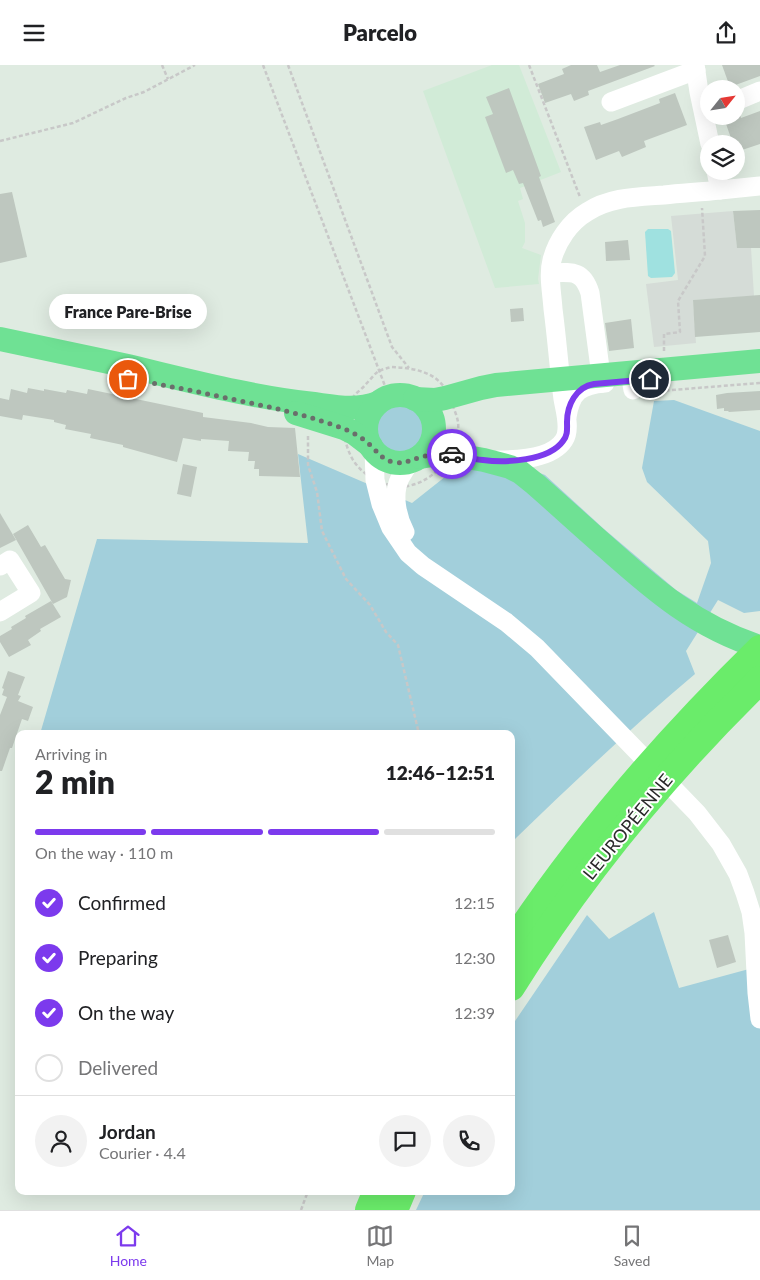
<!DOCTYPE html>
<meta charset="utf-8">
<style>
body{margin:0;font-family:Lato,sans-serif;background:#f2f2f2;color:#202124;height:100vh;display:flex;flex-direction:column;font-size:19px;white-space:nowrap}
*{box-sizing:border-box;margin:0}
p{font-size:16px;color:#757577}
.icon{flex:none;width:28px;height:28px;fill:none;stroke:currentColor;stroke-width:2;stroke-linecap:round;stroke-linejoin:round}
.map{position:relative;flex:1;overflow:hidden}
.details{position:absolute;left:15px;top:665px;width:500px;height:465px;display:flex;flex-direction:column;background:#fff;border-radius:10px;box-shadow:0 5px 20px #0002}
.details>*{flex:none}
.needle{width:32px;rotate:60deg}
.buttons{position:absolute;left:700px;top:15px;display:grid;gap:10px}
.buttons a{display:grid;place-items:center;width:45px;height:45px;border-radius:50%;background:#fff;box-shadow:0 5px 20px #0002;font-size:25px}
.pin{position:absolute;display:grid;place-items:center;width:42px;height:42px;color:#fff;margin:-21px;border:2px solid #fff;border-radius:50%;box-shadow:0 1px 5px #0007}
.courier{position:absolute;display:grid;place-items:center;width:50px;height:50px;margin:-25px;border:4px solid #7c3aed;border-radius:50%;background:#fff;color:#222;box-shadow:0 1px 6px #0007}
.bubble{position:absolute;height:35px;border-radius:18px;background:#fff;box-shadow:0 5px 20px #0002;font-size:16px;font-weight:800;line-height:35px;text-align:center}
.headline em{font-style:normal;font-weight:800}
.headline div{display:flex;flex-direction:column-reverse}
.headline{display:flex;align-items:center;justify-content:space-between;height:85px;padding:0 20px}
h1{font-size:32px;font-weight:800;line-height:38px}
.bar{display:grid;grid-template-columns:repeat(4,1fr);gap:8px 5px;align-content:center;height:60px;padding:0 20px}
.bar i{height:6px;border-radius:4px;background:#e0e0e0}
.bar .current{background:#7c3aed}
.bar p{grid-column:span 4}
.line{display:flex;align-items:center;gap:12px;padding:0 20px;border-top:1px solid #e0e0e0}
.line div{flex:1}
.round{display:grid;place-items:center;flex:none;width:52px;height:52px;border-radius:26px;background:#f2f2f2}
ol{padding:0 20px;list-style:none}
li{display:flex;align-items:center;gap:15px;height:55px}
li p{margin-inline-start:auto}
li .icon{padding:5px;border-radius:50%;background:#7c3aed;color:#fff;stroke-width:4}
li:last-child{color:#757577}
li i{width:28px;height:28px;border:2px solid #e0e0e0;border-radius:50%}
header{display:flex;justify-content:space-between;align-items:center;height:65px;padding:0 20px;background:#fff;font-size:22px;font-weight:800}
.tabs{display:flex;justify-content:space-around;align-items:center;height:70px;border-top:1px solid #e0e0e0;background:#fff;font-size:14px;color:#757577}
.tabs a{display:grid;justify-items:center;gap:2px}
.tabs .current{color:#7c3aed}
.map>svg:first-child{display:block}
.education{fill:#d1ebd7}
.green{fill:#a2cfdb}
.pitch{fill:#9fe1e0}
.plaza{fill:#d5dcd7}
.building{fill:#bec7bf}
.lines{fill:none;stroke-linecap:round;stroke-linejoin:round}
.path{stroke:#c8c8c8;stroke-width:2.5;stroke-dasharray:4 2.5;stroke-linecap:butt}
.minor{stroke:#fff;stroke-width:19}
.major{stroke:#6fe194;stroke-width:24}
.highway{stroke:#6aec6a;stroke-width:28}
.done{stroke:#6a6e6b;stroke-width:5;stroke-dasharray:0 9}
.route{stroke:#7c3aed;stroke-width:6}
.labels{text-anchor:middle;stroke-width:4;stroke-linejoin:round;paint-order:stroke}
.street-label{font-size:18px;fill:#2b2b2b;stroke:#fff}
</style>
<header><svg class="icon" aria-label="menu" viewBox="0 0 24 24"><path d="M4 6h16M4 12h16M4 18h16"/></svg>Parcelo<svg class="icon" aria-label="share" viewBox="0 0 24 24"><path d="M12 15V3M7 8l5-5 5 5M5 13v7h14v-7"/></svg></header>
<div class="map">
<svg width="760" height="1145" viewBox="0 0 760 1145">
<rect width="100%" height="100%" fill="#dfebe1"/>
<polygon class="education" points="492,0 519,0 561,107 520,123 523,134 518,136 525,158 525,177 522,183 541,190 538,214 539,219 495,223 423,26"/>
<g class="green">
<path d="M 674,335 L 760,366 L 760,546 L 744,548 L 718,535 L 686,586 L 695,609 C 633,661 574,717 516,773 L 511,779 L 511,669 L 40,669 L 97,474 L 308,478 L 298,389 L 412,438 L 460,400 L 524,402 L 545,410 L 604,464 L 676,525 L 697,538 L 711,498 L 708,476 L 647,417 L 642,403 L 654,336 Z"/>
<circle cx="400" cy="364" r="24"/>
<polygon points="654,847 679,923 760,901 760,1145 416,1145 425,1126 511,1126 511,962 587,850 609,874"/>
</g>
<polygon class="pitch" points="648,164 668,164 671,166 675,208 672,212 651,213 648,211 645,167"/>
<polygon class="plaza" points="733,146 737,182 751,183 754,231 693,235 696,278 654,282 646,219 678,215 671,151"/>
<g class="building">
<polygon points="571,0 597,0 600,7 620,0 654,0 655,1 588,26 589,30 574,36 571,29 545,38 538,19 564,9 562,4"/>
<polygon points="722,0 760,0 760,11 730,22"/>
<polygon points="509,23 541,111 539,112 555,157 543,162 541,155 538,156 523,118 519,119 513,105 506,108 485,52 493,49 486,32"/>
<polygon points="675,28 687,60 644,76 646,82 622,92 619,86 596,95 584,62 600,57 601,60 618,54 660,38 659,34"/>
<polygon points="760,46 760,79 736,87 736,79 733,79 725,56 740,50 741,53"/>
<polygon points="12,127 27,192 0,198 0,129"/>
<polygon points="760,145 760,183 737,183 733,146"/>
<polygon points="628,175 630,195 606,196 605,177"/>
<polygon points="760,230 760,267 695,272 693,235"/>
<polygon points="523,243 524,256 511,257 510,244"/>
<polygon points="631,254 634,283 609,286 605,258"/>
<polygon points="28,323 44,326 44,324 66,328 67,325 87,329 88,324 203,348 203,352 251,358 268,362 295,363 300,412 259,411 259,404 254,404 255,396 248,396 249,387 228,386 229,376 201,374 201,376 183,373 177,397 123,382 123,380 90,373 91,369 65,364 66,360 54,357 54,355 23,350 22,355 0,351 0,333 9,335 11,324 27,328"/>
<polygon points="760,326 760,345 729,347 728,346 724,346 724,343 717,344 716,330 727,328"/>
<polygon points="183,399 197,402 191,432 177,429"/>
<polygon points="0,448 16,475 0,483"/>
<polygon points="28,460 41,482 45,480 65,514 71,515 67,532 53,539 13,469"/>
<polygon points="51,536 61,552 40,564 41,566 28,575 31,580 9,592 0,577 0,571 12,564 11,562 26,553 25,551"/>
<polygon points="8,606 25,612 18,630 21,631 18,636 33,642 28,656 22,654 12,683 10,683 2,706 0,706 0,650 7,632 2,630 4,624 2,623"/>
<polygon points="728,870 736,897 717,903 709,875"/>
</g>
<g class="lines">
<g class="path">
<polyline points="162,0 168,14"/>
<polyline points="263,0 385,321"/>
<polyline points="288,0 392,282 409,303"/>
<polyline points="529,0 580,132"/>
<polyline points="0,76 73,58 126,33 144,27 195,0"/>
<polyline points="664,286 664,269 680,267 678,236 705,191 702,143"/>
<path d="M 392,302 C 412,303 435,306 446,325 C 448,329 450,334 452,339 C 454,344 457,351 458,357 C 459,364 457,372 454,379 C 445,403 425,422 397,422 C 393,422 387,419 383,418 C 371,414 360,406 353,395 C 341,374 341,351 354,331 C 357,327 362,324 365,320 C 377,308 374,306 392,302 Z"/>
<polyline points="659,326 760,318"/>
<polyline points="308,371 308,400 317,427 322,466 346,514 370,540 386,567 398,580 419,669"/>
<polyline points="301,1145 308,1126"/>
</g>
<g class="minor">
<polyline points="695,0 699,27 710,79"/>
<polyline points="736,36 760,26"/>
<polyline points="611,37 696,5"/>
<polyline points="720,125 760,121"/>
<path d="M 551,208 C 572,207 583,205 590,228 L 602,318"/>
<polyline points="630,308 633,325"/>
<path d="M 567,352 C 571,327 580,320 605,318"/>
<polyline points="374,385 375,415 381,439 391,463 408,488 423,501 506,557 537,583 697,748 721,779 738,809 745,828 751,847 754,868 757,928 760,954"/>
<path d="M 498,395 C 518,395 552,394 564,375 C 571,364 565,346 563,334 C 559,304 557,274 553,244 C 552,228 548,210 552,195 C 557,176 570,157 587,147 C 610,132 637,132 664,130 C 683,128 702,127 720,125 L 716,106"/>
<path d="M 405,467 C 397,452 392,429 400,413 C 403,407 407,401 412,396"/>
<polyline points="0,501 10,495 31,528 0,547"/>
</g>
<g class="major">
<path d="M 0,274 C 41,283 82,291 123,300 C 187,315 249,332 314,339 C 337,342 356,346 378,338"/>
<circle cx="400" cy="364" r="34"/>
<polyline points="415,334 435,335 445,333 481,323 496,320 760,296"/>
<polyline points="296,348 344,363 354,368 371,381"/>
<path d="M 420,392 L 439,389 L 450,389 L 484,395 L 510,402 L 520,407 L 535,419 C 559,440 583,462 607,483 C 655,526 697,562 760,582"/>
</g>
<g class="highway">
<path d="M 511,880 C 583,771 667,675 760,584"/>
<path d="M 511,922 C 581,810 666,707 760,615"/>
<polyline points="369,1145 377,1126"/>
<polyline points="394,1145 402,1126"/>
</g>
</g>
<g class="lines">
<path class="done" d="M 128,314 C 164,320 200,327 236,335 C 270,342 303,349 336,361 C 348,365 359,370 369,379 C 377,386 381,394 393,397 C 405,400 411,394 422,392 C 431,389 442,389 452,389"/>
<path class="route" d="M 452,389 C 462,391 472,394 483,395 C 505,398 549,396 563,376 C 568,370 567,364 567,357 C 567,340 576,322 594,319 L 650,314"/>
</g>
<g class="labels">
<g class="street-label">
<text transform="translate(628 762) rotate(-51)" y="6">L'EUROPÉENNE</text>
</g>
</g>
</svg>
<div class="buttons">
<a><svg class="needle" viewBox="-14 -14 28 28"><path d="M0-13l5 13h-10z" fill="#e53935"/><path d="M0 13l5-13h-10z" fill="#757577"/></svg></a>
<a><svg class="icon" aria-label="layers" viewBox="0 0 24 24"><path d="M12 4l9 5-9 5-9-5zM3 14l9 5 9-5"/></svg></a>
</div>
<div class="pin" style="left:128px;top:314px;background:#ea580c"><svg class="icon" aria-label="bag" viewBox="0 0 24 24"><path d="M5 8h14l-1 12H6zM9 8a3 3 0 0 1 6 0"/></svg></div>
<div class="pin" style="left:650px;top:314px;background:#1f2937"><svg class="icon" aria-label="home" viewBox="0 0 24 24"><path d="M3 11l9-7 9 7M6 9v11h12V9"/></svg></div>
<div class="courier" style="left:452px;top:389px"><svg class="icon" aria-label="car" viewBox="0 0 24 24"><path d="M5 17H2v-5l4-1 3-4h7l3 4 3 1v5h-3M9 17h6M6 11h13"/><circle cx="7" cy="17" r="2"/><circle cx="17" cy="17" r="2"/></svg></div>
<div class="bubble" style="left:49px;top:229px;width:158px">France Pare-Brise</div>
<section class="details">
<div class="headline"><div><h1>2 min</h1><p>Arriving in</p></div><em>12:46–12:51</em></div>
<div class="bar"><i class="current"></i><i class="current"></i><i class="current"></i><i></i><p>On the way · 110 m</p></div>
<ol>
<li><svg class="icon" aria-label="check" viewBox="0 0 24 24"><path d="M5 12l5 5 9-10"/></svg>Confirmed<p>12:15</p></li>
<li><svg class="icon" aria-label="check" viewBox="0 0 24 24"><path d="M5 12l5 5 9-10"/></svg>Preparing<p>12:30</p></li>
<li><svg class="icon" aria-label="check" viewBox="0 0 24 24"><path d="M5 12l5 5 9-10"/></svg>On the way<p>12:39</p></li>
<li><i></i>Delivered</li>
</ol>
<div class="line" style="height:90px"><a class="round"><svg class="icon" aria-label="person" viewBox="0 0 24 24"><circle cx="12" cy="8" r="4"/><path d="M4 21q1-7 8-7t8 7"/></svg></a><div><b>Jordan</b><p>Courier · 4.4</p></div><a class="round"><svg class="icon" aria-label="chat" viewBox="0 0 24 24"><path d="M4 5h16v11H9l-5 4z"/></svg></a><a class="round"><svg class="icon" aria-label="phone" viewBox="0 0 24 24"><path d="M5 4h4l2 5-3 2q2 4 5 5l2-3 5 2v4C11 20 4 13 5 4z"/></svg></a></div>
</section>
</div>
<nav class="tabs">
<a class="current"><svg class="icon" aria-label="home" viewBox="0 0 24 24"><path d="M3 11l9-7 9 7M6 9v11h12V9"/></svg>Home</a>
<a><svg class="icon" aria-label="map" viewBox="0 0 24 24"><path d="M3 6l6-2 6 2 6-2v14l-6 2-6-2-6 2zM9 4v14M15 6v14"/></svg>Map</a>
<a><svg class="icon" aria-label="saved" viewBox="0 0 24 24"><path d="M7 4h10v16l-5-4-5 4z"/></svg>Saved</a>
</nav>
